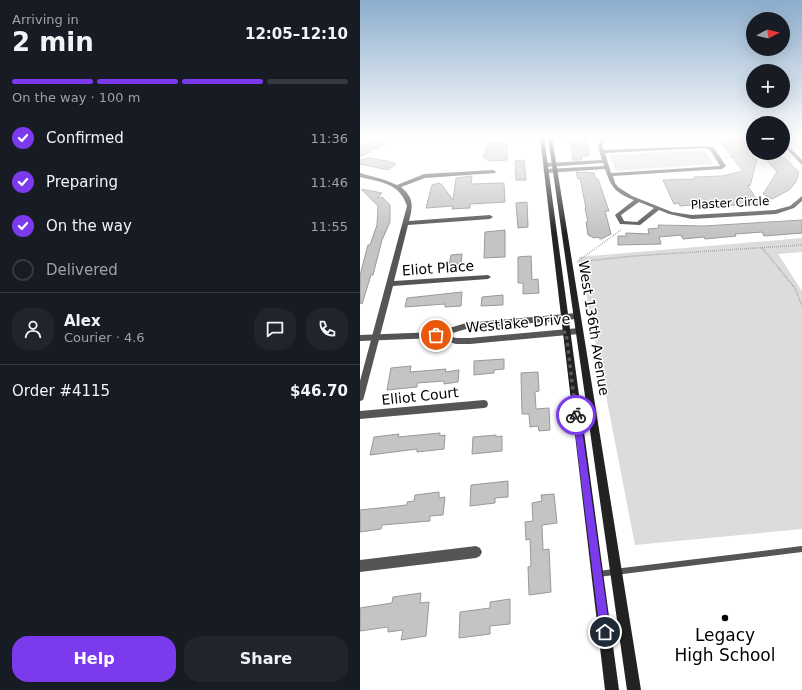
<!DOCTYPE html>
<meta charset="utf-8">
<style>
body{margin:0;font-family:"DejaVu Sans",sans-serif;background:#20242c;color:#f1f3f6;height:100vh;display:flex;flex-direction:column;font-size:15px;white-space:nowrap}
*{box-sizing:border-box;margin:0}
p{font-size:13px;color:#9ea1a6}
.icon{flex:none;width:22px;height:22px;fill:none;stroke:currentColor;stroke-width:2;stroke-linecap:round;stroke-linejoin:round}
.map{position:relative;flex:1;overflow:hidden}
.details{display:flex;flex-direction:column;background:#171b24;width:360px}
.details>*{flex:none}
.needle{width:26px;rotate:83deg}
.buttons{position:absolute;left:386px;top:12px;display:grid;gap:8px}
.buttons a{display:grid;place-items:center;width:44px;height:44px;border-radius:50%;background:#171b24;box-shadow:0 4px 16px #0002;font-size:20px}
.pin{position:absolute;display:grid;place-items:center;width:34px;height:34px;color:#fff;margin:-17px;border:2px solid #fff;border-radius:50%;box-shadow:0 1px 4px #0007}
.courier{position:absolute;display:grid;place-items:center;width:40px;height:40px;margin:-20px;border:3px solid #7c3aed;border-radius:50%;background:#fff;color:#222;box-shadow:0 1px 5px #0007}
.headline em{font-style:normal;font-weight:600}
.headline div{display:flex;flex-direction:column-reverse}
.headline{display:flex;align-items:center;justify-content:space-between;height:68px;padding:0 12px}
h1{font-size:26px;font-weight:600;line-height:30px}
.bar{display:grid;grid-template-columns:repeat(4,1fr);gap:6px 4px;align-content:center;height:48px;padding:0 12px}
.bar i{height:5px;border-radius:3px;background:#363941}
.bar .selected{background:#7c3aed}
.bar p{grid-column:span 4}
.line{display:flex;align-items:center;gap:10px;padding:0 12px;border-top:1px solid #363941}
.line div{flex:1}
.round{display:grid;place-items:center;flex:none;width:42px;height:42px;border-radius:16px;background:#20242c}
ol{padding:0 12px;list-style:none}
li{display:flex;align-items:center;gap:12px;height:44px}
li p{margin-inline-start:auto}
li .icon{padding:4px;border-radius:50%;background:#7c3aed;color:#fff;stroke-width:4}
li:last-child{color:#9ea1a6}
li i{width:22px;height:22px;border:2px solid #363941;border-radius:50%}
.primary-button{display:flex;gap:8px;margin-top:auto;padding:8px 12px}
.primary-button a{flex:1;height:46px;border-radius:16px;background:#7c3aed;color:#fff;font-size:16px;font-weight:600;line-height:46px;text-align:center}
.primary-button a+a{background:#20242c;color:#f1f3f6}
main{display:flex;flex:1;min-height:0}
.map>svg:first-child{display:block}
.green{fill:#dcdcdc}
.building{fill:#c4c4c4;stroke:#999}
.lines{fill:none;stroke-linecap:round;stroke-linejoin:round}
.path{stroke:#777;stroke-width:1.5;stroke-dasharray:0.5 1.5;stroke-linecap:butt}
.service{stroke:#555;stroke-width:6}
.minor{fill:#555;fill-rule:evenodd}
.tertiary{fill:#555;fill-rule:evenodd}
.secondary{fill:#222;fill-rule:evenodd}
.route{fill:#7c3aed}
.done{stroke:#595959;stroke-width:4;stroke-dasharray:0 7.2}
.poi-dot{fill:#000;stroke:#fff;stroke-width:1.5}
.labels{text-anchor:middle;stroke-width:3;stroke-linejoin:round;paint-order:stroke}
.far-street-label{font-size:12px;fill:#000;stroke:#fff}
.street-label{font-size:14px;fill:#000;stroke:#fff}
.near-poi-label{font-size:17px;fill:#000;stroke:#fff}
</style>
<main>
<section class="details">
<div class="headline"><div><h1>2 min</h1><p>Arriving in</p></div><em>12:05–12:10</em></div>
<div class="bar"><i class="selected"></i><i class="selected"></i><i class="selected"></i><i></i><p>On the way · 100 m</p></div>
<ol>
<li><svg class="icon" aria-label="check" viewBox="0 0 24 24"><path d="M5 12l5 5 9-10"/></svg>Confirmed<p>11:36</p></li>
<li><svg class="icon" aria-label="check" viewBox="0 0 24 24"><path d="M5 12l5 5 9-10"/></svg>Preparing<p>11:46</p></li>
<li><svg class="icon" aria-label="check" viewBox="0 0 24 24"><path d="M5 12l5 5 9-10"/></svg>On the way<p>11:55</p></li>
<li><i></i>Delivered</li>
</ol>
<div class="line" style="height:72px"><a class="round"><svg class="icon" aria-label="person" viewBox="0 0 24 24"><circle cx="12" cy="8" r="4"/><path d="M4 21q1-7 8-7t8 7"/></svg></a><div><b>Alex</b><p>Courier · 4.6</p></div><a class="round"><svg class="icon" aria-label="chat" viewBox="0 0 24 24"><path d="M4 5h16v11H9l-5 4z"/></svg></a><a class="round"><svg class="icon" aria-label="phone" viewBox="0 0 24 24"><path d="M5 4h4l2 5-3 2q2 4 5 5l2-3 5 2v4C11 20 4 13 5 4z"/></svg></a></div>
<div class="line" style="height:52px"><div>Order #4115</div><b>$46.70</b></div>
<div class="primary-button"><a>Help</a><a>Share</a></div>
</section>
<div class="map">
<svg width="442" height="690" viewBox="0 0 442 690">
<rect width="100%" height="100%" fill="#fff"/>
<g class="green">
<polygon points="344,150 354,164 256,171 250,155"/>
<polygon points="442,238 442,252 418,254 442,291 442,529 275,545 219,257"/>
</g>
<g class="building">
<polygon points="17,137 31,140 0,157 0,146"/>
<polygon points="216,137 227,137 229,155 221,157 222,160 213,160 211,140 217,139"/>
<polygon points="347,137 393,137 393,159 397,159 390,186 387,185 400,204 333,207 332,205 320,206 319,203 314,204 303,180 335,179 334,177 362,176 383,171 363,145"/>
<polygon points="129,143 147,143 147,160 129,161 123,157"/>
<polygon points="421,157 425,158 439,172 436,182 429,190 412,199 403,194 417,172 405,158"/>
<polygon points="9,158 27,161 36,164 28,170 0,164 0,160"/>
<polygon points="164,160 166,180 156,180 155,161"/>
<polygon points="216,172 234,173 236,179 238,179 249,211 245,211 251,234 241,239 237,237 234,238 228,235 226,222 228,222 225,208 226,208 220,178 218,179"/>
<polygon points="112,176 111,184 144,183 145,202 110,204 110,208 92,209 93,206 66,208 72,185 79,183 82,185 93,200 96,178"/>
<polygon points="1,189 22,193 17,198 22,197 30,205 30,222 22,240 13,275 11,275 2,304 0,303 0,275 8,245 10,245 17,225 18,206"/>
<polygon points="167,202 168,227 158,228 156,203"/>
<polygon points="442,220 442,233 404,236 402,232 375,234 376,236 345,239 344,237 323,239 321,235 299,237 301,244 258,245 258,236 266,236 266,233 289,234 288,229 299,228 298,225 344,226"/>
<polygon points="145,230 145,257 124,258 125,232"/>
<polygon points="102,254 101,264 89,265 91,255"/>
<polygon points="171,256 172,280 178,279 179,293 163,294 163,283 158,283 158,257"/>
<polygon points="102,292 101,306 85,307 85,304 45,307 47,298"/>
<polygon points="143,295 143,305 121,306 122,297"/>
<polygon points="144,359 144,369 134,370 134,373 114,375 114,361"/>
<polygon points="51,366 50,372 86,369 85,372 99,370 98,382 84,384 84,381 57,383 57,387 27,390 31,368"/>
<polygon points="178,372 179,391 175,392 176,409 189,408 190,430 179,431 178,426 170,427 169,414 162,414 161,373"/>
<polygon points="80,433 80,436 85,435 84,449 57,452 57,449 10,455 14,437 39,434 38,437"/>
<polygon points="136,435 136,437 142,436 142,451 112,454 113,437"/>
<polygon points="148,481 148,497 135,498 135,503 110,506 111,485"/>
<polygon points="79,492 79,498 85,497 83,515 70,516 70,521 22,525 21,529 0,532 0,510 47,505 47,502 54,501 55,495"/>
<polygon points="194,494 197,523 182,525 183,550 189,549 191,592 169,595 168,567 171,566 170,539 166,540 165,522 173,521 172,503 182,501 181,495"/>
<polygon points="61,593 60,603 69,602 66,636 41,640 43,630 28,632 28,627 0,631 0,608 32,603 33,597"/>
<polygon points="150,599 150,624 130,626 130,634 99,638 100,612 130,608 130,602"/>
</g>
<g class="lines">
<g class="path">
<polyline points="367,157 421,153"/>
<polyline points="402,248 435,288 442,306"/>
<polyline points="218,261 261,230"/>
<polyline points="217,262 274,256 442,245"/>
</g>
<polyline class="service" points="238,574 442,549"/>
<g class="minor">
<polygon points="0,137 7,137 0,140"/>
<path d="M 242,137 L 246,137 L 242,146 L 244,150 L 346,146 L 354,148 L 366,166 L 362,169 L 253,176 L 255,183 L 258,187 L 272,196 L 312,212 L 332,215 L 415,210 L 430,206 L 442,196 L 442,201 L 434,208 L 416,214 L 332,219 L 309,214 L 299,210 L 280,225 L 260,224 L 255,215 L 274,200 C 255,193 251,187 245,169 L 186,173 L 183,171 L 186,169 L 244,166 L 243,163 L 186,167 L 183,165 L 186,163 L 242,160 L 238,146 ZM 346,148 L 350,150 L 360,166 L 251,173 L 245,153 ZM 279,202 L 294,208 L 277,222 L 264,221 L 261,215 Z"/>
<polygon points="423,141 442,160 442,165 423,145"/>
<path d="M 133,170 L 136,172 L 135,173 L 65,178 L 41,187 C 54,198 53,206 49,221 L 130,215 L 133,217 L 130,219 L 48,225 L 34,281 L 128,275 L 131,277 L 128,279 L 33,286 L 4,397 L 3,400 L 0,401 L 0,381 L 47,206 C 40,183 20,182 0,177 L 0,173 L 25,180 L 37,185 L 64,174 Z"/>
<polygon points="124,400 127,401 128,404 127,407 124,408 0,419 0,411"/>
<polygon points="116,546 120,548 122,552 120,556 116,558 0,572 0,560"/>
</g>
<polygon class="tertiary" points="216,313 220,316 216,319 106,329 86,335 96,338 110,338 219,328 223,331 219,334 110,344 96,344 76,338 0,341 0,335 76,332 106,323"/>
<g class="secondary">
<polygon points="180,137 184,137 259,690 245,690"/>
<polygon points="188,137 192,137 281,690 267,690"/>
</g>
</g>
<linearGradient id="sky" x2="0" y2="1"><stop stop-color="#8cadcc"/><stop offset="0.59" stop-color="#fff"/><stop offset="1" stop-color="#fff" stop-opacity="0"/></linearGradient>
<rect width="442" height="233" fill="url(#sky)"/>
<polygon class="route" points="216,411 220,415 250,632 249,636 245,637 242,636 240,632 213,415"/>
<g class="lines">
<polyline class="done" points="76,335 102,341 206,332 216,415"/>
</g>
<circle class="poi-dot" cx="365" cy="618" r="4"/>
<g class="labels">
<g class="far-street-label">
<text transform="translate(370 203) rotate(-3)" y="4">Plaster Circle</text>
</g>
<g class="street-label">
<text transform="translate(78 268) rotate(-4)" y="5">Eliot Place</text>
<text transform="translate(158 323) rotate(-5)" y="5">Westlake Drive</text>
<text transform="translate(234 328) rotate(81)" y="5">West 136th Avenue</text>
<text transform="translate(60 396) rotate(-6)" y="5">Elliot Court</text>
</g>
<g class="near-poi-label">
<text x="365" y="641">Legacy<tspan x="365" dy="20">High School</tspan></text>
</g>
</g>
</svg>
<div class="buttons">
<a><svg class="needle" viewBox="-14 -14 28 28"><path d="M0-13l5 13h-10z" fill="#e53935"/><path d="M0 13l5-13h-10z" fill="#9ea1a6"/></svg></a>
<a>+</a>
<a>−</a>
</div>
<div class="pin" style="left:76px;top:335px;background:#ea580c"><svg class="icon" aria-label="bag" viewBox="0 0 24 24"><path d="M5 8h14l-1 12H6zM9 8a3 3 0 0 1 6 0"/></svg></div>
<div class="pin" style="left:245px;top:632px;background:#1f2937"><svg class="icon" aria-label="home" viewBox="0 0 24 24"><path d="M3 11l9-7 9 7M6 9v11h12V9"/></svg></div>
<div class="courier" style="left:216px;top:415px"><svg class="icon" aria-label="bike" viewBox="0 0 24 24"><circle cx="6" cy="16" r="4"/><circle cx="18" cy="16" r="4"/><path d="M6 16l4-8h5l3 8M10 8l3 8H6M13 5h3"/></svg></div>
</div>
</main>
